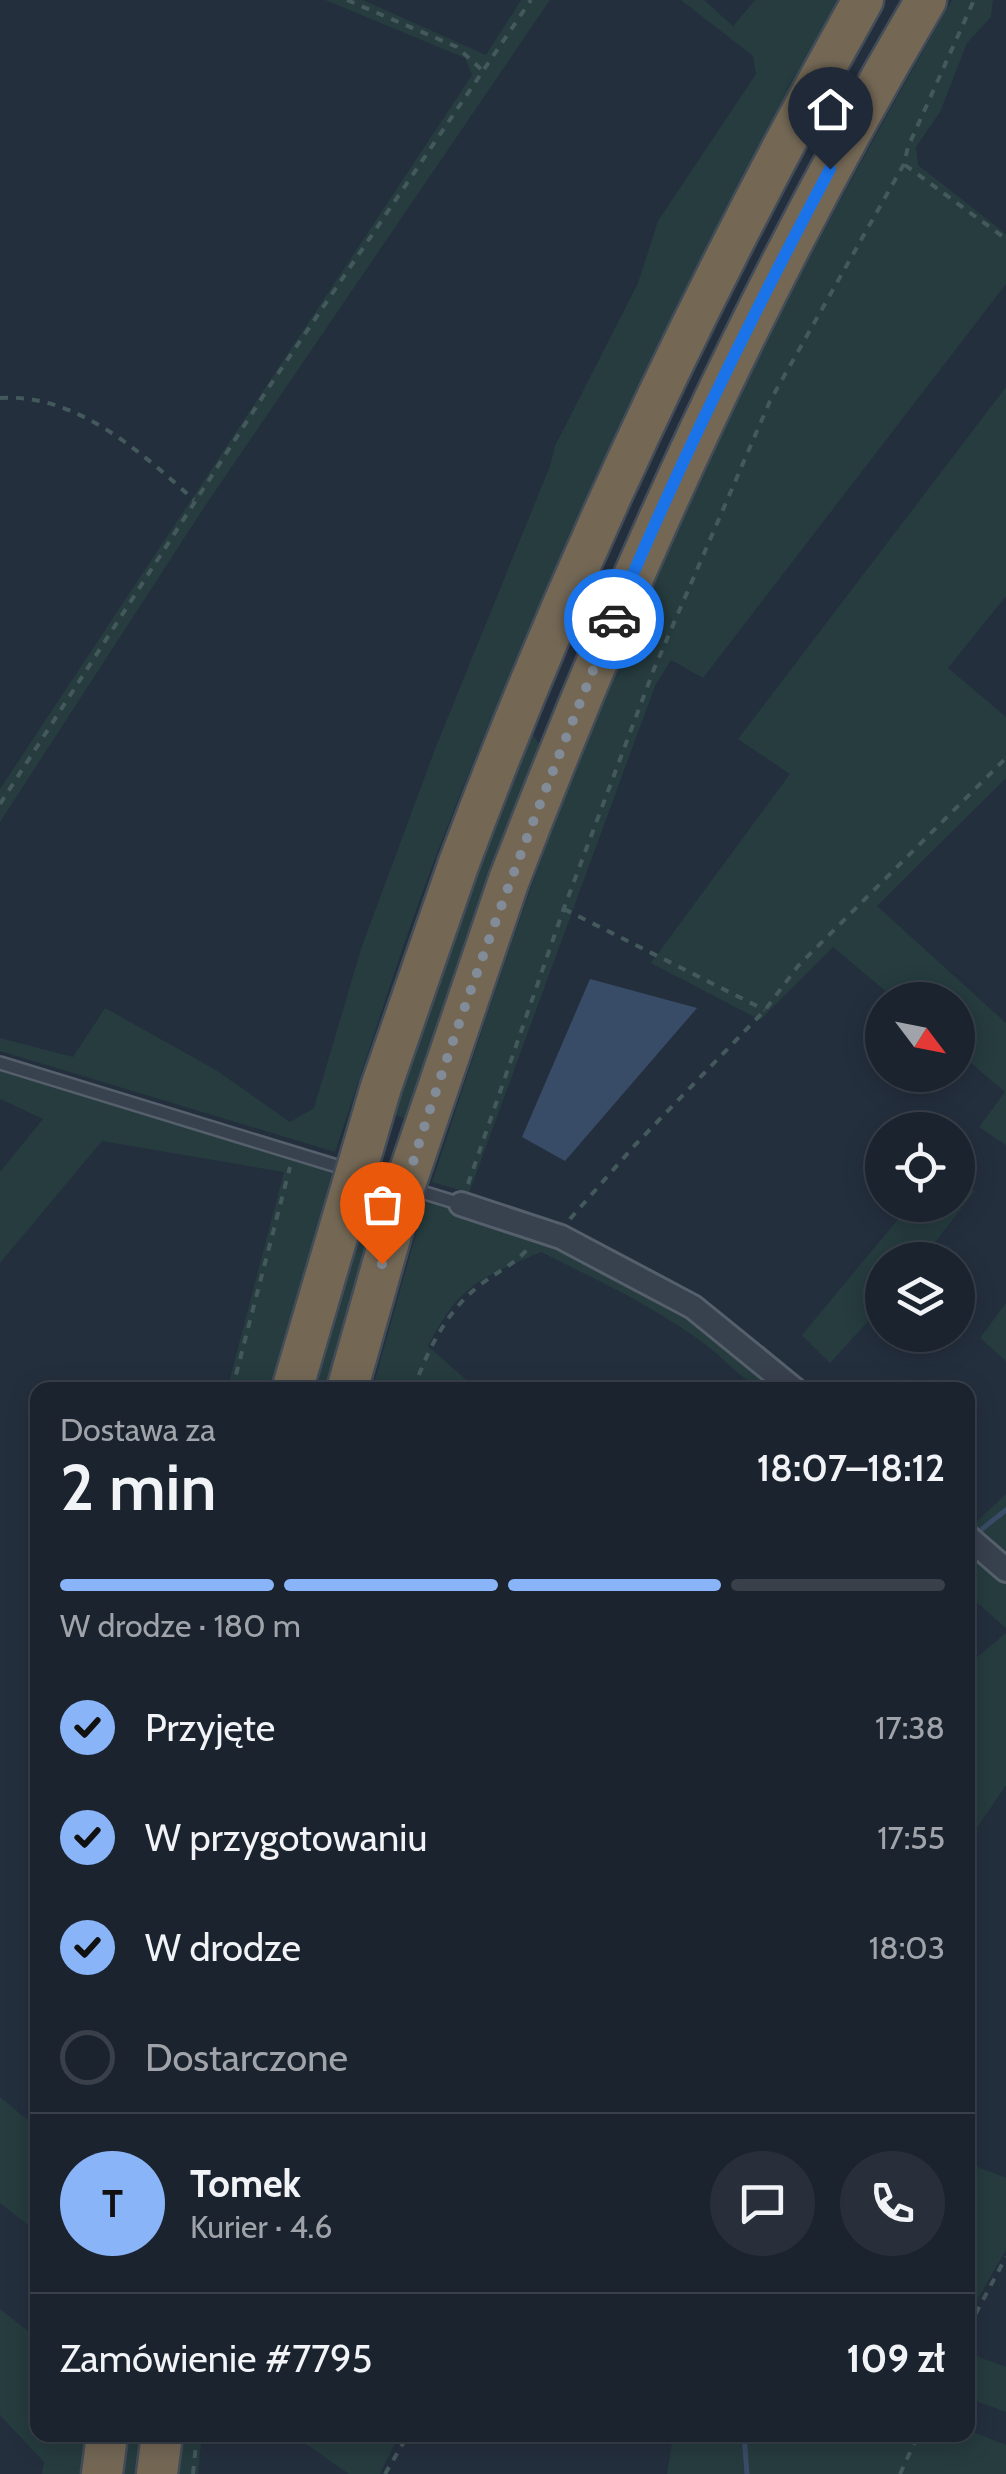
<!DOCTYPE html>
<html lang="pl">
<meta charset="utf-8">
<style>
body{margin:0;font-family:Cabin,sans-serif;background:#282f3a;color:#f1f3f6;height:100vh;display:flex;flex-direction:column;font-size:38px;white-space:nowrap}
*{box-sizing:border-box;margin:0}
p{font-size:32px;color:#a0a4aa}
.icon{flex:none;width:55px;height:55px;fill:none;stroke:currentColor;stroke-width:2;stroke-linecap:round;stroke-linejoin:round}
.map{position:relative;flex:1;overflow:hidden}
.drawer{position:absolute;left:30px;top:1382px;width:945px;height:1060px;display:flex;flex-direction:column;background:#1b232e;border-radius:20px;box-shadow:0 5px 25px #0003,0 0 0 2px #39404a}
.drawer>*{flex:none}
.needle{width:65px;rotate:122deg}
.controls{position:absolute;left:865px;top:982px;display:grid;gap:20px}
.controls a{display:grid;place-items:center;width:110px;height:110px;border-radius:50%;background:#1b232e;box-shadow:0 5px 25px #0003,0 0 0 2px #39404a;font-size:50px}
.pin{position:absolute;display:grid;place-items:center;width:85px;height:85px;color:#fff;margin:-102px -42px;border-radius:50% 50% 50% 0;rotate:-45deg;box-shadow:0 0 10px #0007}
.pin .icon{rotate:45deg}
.courier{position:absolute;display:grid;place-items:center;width:100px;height:100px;margin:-50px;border:8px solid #1a73e8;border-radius:50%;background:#fff;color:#222;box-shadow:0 2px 12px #0007}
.head em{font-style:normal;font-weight:600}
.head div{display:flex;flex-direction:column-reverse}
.head{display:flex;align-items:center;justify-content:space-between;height:170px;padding:0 30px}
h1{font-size:65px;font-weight:600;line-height:75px}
.bar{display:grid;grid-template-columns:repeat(4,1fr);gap:15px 10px;align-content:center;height:120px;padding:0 30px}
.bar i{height:12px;border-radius:8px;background:#39404a}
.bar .on{background:#8ab4f8}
.bar p{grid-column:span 4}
.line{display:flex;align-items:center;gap:25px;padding:0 30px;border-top:2px solid #39404a}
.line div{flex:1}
.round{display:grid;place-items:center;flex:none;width:105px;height:105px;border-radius:52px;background:#282f3a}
ol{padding:0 30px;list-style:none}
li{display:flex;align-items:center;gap:30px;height:110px}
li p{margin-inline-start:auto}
li .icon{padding:10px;border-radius:50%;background:#8ab4f8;color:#111;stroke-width:4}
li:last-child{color:#a0a4aa}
li i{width:55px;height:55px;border:5px solid #39404a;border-radius:50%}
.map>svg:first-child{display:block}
.green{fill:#263c3f}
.water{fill:#394c67}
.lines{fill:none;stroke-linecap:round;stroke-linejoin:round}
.stream{stroke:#394c67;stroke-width:5}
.service-casing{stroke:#565f6c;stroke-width:16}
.minor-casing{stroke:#565f6c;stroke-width:28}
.motorway-casing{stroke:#434c59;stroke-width:45}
.path{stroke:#44595c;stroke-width:4;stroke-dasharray:8 8;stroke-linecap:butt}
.service{stroke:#38414e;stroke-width:11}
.minor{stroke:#38414e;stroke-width:22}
.motorway{stroke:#746855;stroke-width:40}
.motorway-bridge-casing{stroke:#434c59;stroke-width:45;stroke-linecap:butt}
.motorway-bridge{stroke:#746855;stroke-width:40}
.done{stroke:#828b98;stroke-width:10;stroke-dasharray:0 18}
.route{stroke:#1a73e8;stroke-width:12}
</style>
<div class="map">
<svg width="1006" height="2474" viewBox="0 0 1006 2474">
<rect width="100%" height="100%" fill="#242f3e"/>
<g class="green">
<polygon points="325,0 363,0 486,55 521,0 550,0 205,506 0,822 0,789 472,75 465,58"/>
<path d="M 681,0 L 704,0 L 733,26 L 755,0 L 841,0 C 685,266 556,550 443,838 C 403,940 371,1047 335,1152 L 0,1051 L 0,1038 L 73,1057 L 105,1008 L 216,1070 L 290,1122 L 314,1108 L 361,949 L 435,749 L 550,466 L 555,446 L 638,283 L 658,221 L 756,74 L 753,56 Z"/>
<path d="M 952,0 L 993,0 L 991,17 L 967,43 L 940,112 L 916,147 L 918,165 L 1006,234 L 1006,284 L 703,678 L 671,660 L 655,686 L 469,1193 L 432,1182 C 492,999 551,818 626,641 C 720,419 833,208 952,0 Z"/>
<polygon points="1006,387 1006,596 948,668 1006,717 1006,778 877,906 1006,1023 1006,1145 979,1127 1005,1092 958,1052 958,1000 896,1000 833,947 760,1020 651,963 790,774 738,739"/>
<polygon points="533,735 545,752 414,1121 387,1113 519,740"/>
<polygon points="0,1066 333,1169 272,1390 227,1390 284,1172 102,1141 0,1263 0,1172 43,1119 0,1099"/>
<polygon points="958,1178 975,1191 921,1260 882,1260 882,1306 830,1363 802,1335 910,1205 958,1205"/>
<path d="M 426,1198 L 560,1243 L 672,1307 L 773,1390 C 750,1390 728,1362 710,1348 C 658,1308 599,1281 541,1252 C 479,1279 461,1283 428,1346 L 478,1390 L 372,1390 Z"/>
<polygon points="349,1235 375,1243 335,1390 306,1390"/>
<polygon points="1006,1303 1006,1361 980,1338"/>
<polygon points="1006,1494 1006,1560 970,1528"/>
<polygon points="968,1555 1006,1583 1006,1628 968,1595"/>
<polygon points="1006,1633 1006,1785 968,1841 968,1665"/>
<polygon points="0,2097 37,2128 37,2232 0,2203"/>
<polygon points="968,2163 1006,2178 1006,2250 976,2302 968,2348"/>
<polygon points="0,2309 37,2338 38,2435 87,2435 82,2474 42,2474 44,2462 0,2415"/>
<polygon points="968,2353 1006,2367 1006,2412 968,2398"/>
<polygon points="968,2430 1006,2445 1006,2474 667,2474 672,2443 670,2435 968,2435"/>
<polygon points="120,2435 150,2435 145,2474 115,2474"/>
<polygon points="183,2435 202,2435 198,2474 178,2474"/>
<polygon points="293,2435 399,2435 380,2474 349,2474"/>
</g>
<polygon class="water" points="590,979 697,1008 565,1161 522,1137"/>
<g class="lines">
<g class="stream">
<polyline points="977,1533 1006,1510"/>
<polyline points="744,2435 747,2474"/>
</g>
<g class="service-casing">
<polyline id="service" points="0,1063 461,1204"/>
</g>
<g class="minor-casing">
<g id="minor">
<polyline points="461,1204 561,1237 693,1307 795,1390"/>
<polyline points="968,1537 1006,1570"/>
</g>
</g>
<g class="motorway-casing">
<g id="motorway">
<path d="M 459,863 C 571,564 707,278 863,0"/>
<path d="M 509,880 C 626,577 760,281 926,0"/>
<polyline points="102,2474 107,2435"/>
<polyline points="157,2474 162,2435"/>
</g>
</g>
<g class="path">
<polyline points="347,0 457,47 483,71"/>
<polyline points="905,165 1006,239"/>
<path d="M 0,398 C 76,393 141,452 194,500"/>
<polyline points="0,804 269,387 531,0"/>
<polyline points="564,909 765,1010"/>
<polyline points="468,1184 564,908 654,669 770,401 904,164 908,147 974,0"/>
<polyline points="570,1219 635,1145 765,1010 798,966 1006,758"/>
<polyline points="232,1390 290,1167"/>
<path d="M 413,1390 C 428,1350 446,1311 480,1285 C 498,1271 516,1264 530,1246"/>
<polyline points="968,2328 1006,2257"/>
<polyline points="193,2474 197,2435"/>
<polyline points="385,2474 408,2435"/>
<polyline points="900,2474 918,2435"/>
</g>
<use href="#service" class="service"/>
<use href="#minor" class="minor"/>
<use href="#motorway" class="motorway"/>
<g class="motorway-bridge-casing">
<g id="motorway-bridge">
<polyline points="292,1390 381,1087 459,863"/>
<polyline points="347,1390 405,1185 509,880"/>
</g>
</g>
<use href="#motorway-bridge" class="motorway-bridge"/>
</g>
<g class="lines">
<path class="done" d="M 382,1264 C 446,1044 527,831 614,619"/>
<path class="route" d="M 614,619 C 678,465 752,315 830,169"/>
</g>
</svg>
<div class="controls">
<a><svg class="needle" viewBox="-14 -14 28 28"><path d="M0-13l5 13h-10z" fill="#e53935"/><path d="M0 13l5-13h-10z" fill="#a0a4aa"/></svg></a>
<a><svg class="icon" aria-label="locate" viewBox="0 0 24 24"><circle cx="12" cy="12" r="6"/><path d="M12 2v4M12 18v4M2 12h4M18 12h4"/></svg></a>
<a><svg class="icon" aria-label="layers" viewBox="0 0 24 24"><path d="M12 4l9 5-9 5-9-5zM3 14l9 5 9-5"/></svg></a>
</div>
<div class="pin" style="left:382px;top:1264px;background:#ea580c"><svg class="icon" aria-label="bag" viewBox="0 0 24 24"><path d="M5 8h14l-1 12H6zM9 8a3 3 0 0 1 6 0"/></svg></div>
<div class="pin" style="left:830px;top:169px;background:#1f2937"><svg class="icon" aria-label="home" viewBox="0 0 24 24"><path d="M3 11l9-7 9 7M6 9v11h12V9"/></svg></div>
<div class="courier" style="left:614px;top:619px"><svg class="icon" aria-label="car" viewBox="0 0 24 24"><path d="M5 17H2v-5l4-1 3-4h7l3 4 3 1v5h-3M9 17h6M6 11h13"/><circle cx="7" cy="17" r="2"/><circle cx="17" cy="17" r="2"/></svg></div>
<section class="drawer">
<div class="head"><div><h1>2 min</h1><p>Dostawa za</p></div><em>18:07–18:12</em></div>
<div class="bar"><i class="on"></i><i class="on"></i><i class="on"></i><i></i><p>W drodze · 180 m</p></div>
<ol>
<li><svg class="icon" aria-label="check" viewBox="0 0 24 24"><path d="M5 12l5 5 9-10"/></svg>Przyjęte<p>17:38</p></li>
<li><svg class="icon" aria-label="check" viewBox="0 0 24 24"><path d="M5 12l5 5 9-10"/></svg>W przygotowaniu<p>17:55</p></li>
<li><svg class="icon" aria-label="check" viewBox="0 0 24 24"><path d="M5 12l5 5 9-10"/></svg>W drodze<p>18:03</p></li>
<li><i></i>Dostarczone</li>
</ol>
<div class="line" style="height:180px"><b class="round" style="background:#8ab4f8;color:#111">T</b><div><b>Tomek</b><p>Kurier · 4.6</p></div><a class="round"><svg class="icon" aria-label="chat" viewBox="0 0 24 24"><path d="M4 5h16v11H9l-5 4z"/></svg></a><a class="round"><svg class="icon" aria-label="phone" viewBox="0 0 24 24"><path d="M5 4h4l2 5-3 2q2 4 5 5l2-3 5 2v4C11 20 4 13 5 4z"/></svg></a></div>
<div class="line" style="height:130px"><div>Zamówienie #7795</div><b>109 zł</b></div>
</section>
</div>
